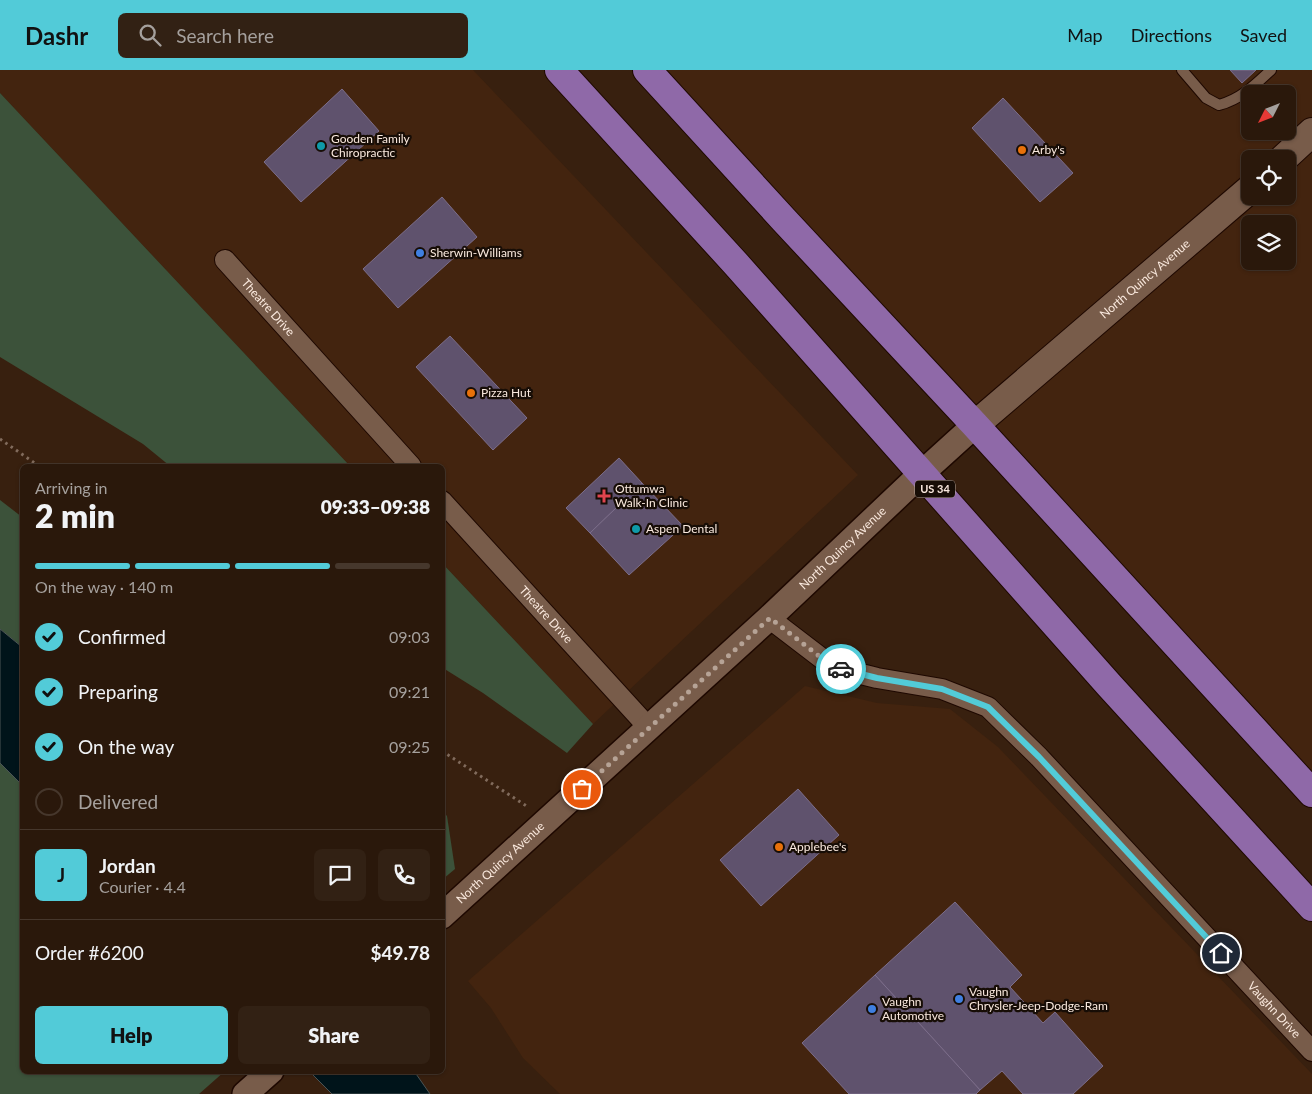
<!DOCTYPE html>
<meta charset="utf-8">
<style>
body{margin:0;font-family:Lato,sans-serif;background:#322114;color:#f1f3f6;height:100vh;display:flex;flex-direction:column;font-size:19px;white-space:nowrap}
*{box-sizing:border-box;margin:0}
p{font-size:16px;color:#a5a09d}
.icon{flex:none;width:28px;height:28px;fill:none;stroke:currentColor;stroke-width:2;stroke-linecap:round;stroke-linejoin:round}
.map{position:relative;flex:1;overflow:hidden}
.panel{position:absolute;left:20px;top:394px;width:425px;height:610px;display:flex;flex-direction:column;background:#2a180b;border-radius:8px;box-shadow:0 1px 4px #0004,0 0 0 1px #46372c}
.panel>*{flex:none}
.needle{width:32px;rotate:228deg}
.controls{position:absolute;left:1241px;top:15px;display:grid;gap:10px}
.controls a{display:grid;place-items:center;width:55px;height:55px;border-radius:8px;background:#2a180b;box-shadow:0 1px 4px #0004,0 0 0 1px #46372c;font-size:25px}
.pin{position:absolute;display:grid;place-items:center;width:42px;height:42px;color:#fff;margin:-21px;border:2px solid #fff;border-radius:50%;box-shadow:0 1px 5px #0007}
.courier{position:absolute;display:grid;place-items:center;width:50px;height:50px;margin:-25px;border:4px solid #52cbd8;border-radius:50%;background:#fff;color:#222;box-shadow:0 1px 6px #0007}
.summary em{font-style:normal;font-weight:800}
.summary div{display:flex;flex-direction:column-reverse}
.summary{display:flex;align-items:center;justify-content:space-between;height:85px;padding:0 15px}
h1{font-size:32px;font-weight:800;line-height:38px}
.bar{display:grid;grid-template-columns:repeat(4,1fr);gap:8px 5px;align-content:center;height:60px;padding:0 15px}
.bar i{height:6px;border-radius:4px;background:#46372c}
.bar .active{background:#52cbd8}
.bar p{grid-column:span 4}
.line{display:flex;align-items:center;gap:12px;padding:0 15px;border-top:1px solid #46372c}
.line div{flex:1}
.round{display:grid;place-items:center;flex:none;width:52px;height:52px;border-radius:8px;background:#322114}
ol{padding:0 15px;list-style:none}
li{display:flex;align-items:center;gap:15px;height:55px}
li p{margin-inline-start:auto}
li .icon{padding:5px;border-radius:50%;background:#52cbd8;color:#111;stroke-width:4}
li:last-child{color:#a5a09d}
li i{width:28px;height:28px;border:2px solid #46372c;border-radius:50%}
.action{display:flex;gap:10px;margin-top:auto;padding:10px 15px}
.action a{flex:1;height:58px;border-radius:8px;background:#52cbd8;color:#111;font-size:20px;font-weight:800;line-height:58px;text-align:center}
.action a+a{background:#322114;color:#f1f3f6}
header{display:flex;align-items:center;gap:30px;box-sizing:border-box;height:70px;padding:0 25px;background:#52cbd8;color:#111}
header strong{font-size:24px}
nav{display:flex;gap:28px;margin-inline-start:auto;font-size:18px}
.search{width:350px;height:45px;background:#322114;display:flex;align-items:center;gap:12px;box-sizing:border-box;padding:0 18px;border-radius:8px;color:#a5a09d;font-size:19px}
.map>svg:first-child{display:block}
.built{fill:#43240f;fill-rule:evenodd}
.green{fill:#3c523a}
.water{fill:#00141a;stroke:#4b5455}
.building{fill:#5f526d;stroke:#7c6e8b}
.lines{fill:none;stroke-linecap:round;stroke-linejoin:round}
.service-casing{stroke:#1e0800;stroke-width:12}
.minor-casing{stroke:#1e0800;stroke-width:22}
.tertiary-casing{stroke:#1e0800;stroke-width:28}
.secondary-casing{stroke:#1e0800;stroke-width:30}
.primary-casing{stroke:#1e0800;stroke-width:30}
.path{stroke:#816b5c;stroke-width:3;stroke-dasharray:2.5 4;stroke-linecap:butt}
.service{stroke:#785c4a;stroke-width:10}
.minor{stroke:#785c4a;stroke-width:20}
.tertiary{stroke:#785c4a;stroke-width:25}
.secondary{stroke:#785c4a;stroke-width:28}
.primary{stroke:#8f69a8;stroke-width:28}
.done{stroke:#b6a396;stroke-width:5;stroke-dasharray:0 9}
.route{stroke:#52cbd8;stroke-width:6}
.culture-dot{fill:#0f9aa8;stroke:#170d06;stroke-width:2}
.food-dot{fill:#e8710a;stroke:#170d06;stroke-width:2}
.shop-dot{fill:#3f7fe0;stroke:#170d06;stroke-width:2}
.health-dot{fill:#e0444e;stroke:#170d06;stroke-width:2}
.labels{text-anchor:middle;stroke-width:4.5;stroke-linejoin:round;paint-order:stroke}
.shield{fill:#170d06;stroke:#b6a79d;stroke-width:1}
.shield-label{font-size:11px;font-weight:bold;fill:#fae9de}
.poi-label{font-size:12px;fill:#fae9de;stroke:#170d06;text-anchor:start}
.street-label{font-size:12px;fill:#fae9de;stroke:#170d06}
</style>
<header>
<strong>Dashr</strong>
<div class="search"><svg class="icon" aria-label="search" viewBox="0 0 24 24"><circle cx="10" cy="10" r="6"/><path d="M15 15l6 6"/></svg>Search here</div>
<nav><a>Map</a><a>Directions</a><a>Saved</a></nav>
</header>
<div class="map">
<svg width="1312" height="1024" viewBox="0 0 1312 1024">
<rect width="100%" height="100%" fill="#38200f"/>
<g class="built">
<polygon points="0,0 473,0 858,405 593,654 443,494 442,396 350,396 0,23"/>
<path d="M 650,0 L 1312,0 L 1312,723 ZM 1250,24 L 1288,24 L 1288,61 L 1250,61 ZM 1250,89 L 1288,89 L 1288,126 L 1250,126 ZM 1250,154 L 1288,154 L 1288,191 L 1250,191 Z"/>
<polygon points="805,616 877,633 950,639 998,677 1312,1004 1312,1024 560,1024 523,988 491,938 468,911"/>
</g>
<g class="green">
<polygon points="0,23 350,396 170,396 143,374 0,287"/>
<polygon points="0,430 22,447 22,577 0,559"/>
<polygon points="443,494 593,654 567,683 483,623 443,598"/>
<polygon points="0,693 22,715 22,1001 225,1001 199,1024 0,1024"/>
<polygon points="443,742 447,746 455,799 443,809"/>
</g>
<g class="water">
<polygon points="0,559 22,577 22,715 0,693"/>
<polygon points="309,1001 414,1001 430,1024 332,1024"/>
</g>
<g class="building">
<polygon points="1230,0 1256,0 1242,13"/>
<polygon points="342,19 379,61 301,132 264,92"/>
<polygon points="1003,28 1073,103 1040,132 972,58"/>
<polygon points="442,127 477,167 398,238 363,199"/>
<polygon points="450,266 527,348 493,380 416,297"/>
<polygon points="619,388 642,413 590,463 566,438"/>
<polygon points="642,413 683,456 629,505 590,463"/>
<polygon points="798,719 839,765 761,836 720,790"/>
<polygon points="955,832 1022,905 1010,917 1043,953 1055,942 1103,996 1073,1024 1023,1024 1002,1001 980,1020 875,905"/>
<polygon points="875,905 980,1020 976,1024 849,1024 802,973"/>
</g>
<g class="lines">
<g class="service-casing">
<path id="service" d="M 1182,0 L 1206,28 L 1219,35 C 1241,29 1255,15 1271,0"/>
</g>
<g class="minor-casing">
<g id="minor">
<path id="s1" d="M 225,190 L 411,396"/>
<path id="s2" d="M 442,431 L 649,658"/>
<path id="s3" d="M 769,548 L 833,597 L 877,608 L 942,619 L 988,637 L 1039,687 L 1312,981"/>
</g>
</g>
<g class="tertiary-casing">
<g id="tertiary">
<path id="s4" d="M 442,846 L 769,548 L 921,404 L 975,355"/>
<polyline points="245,1024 271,1001"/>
</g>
</g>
<g class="secondary-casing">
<g id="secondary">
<polyline points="1283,89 1312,62"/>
<path id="s5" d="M 975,355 L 1250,119"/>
</g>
</g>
<g class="primary-casing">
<g id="primary">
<polyline points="559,0 736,194 1109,615 1312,837"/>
<polyline points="647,0 784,150 975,355 1312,723"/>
</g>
</g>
<g class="path">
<polyline points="0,369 39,396"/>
<polyline points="442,681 528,737"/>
</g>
<use href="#service" class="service"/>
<use href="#minor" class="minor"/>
<use href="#tertiary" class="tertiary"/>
<use href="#secondary" class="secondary"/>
<use href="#primary" class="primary"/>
</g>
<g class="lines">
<polyline class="done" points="582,719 770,548 833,597 841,599"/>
<polyline class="route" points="841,599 877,608 942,619 988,637 1039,687 1221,883"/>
</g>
<g class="culture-dot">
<circle cx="321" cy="76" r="5"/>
<circle cx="636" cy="459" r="5"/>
</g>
<g class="food-dot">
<circle cx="1022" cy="80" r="5"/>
<circle cx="471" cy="323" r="5"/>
<circle cx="779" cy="777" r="5"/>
</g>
<g class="shop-dot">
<circle cx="420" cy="183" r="5"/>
<circle cx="959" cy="929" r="5"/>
<circle cx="872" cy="939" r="5"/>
</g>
<path class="health-dot" d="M601.5 418.5h5v5h5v5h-5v5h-5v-5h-5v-5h5z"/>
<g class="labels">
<rect class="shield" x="915" y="410.5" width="40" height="17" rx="4"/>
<g class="shield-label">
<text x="935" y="423">US 34</text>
</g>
<g class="poi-label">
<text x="331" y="73">Gooden Family<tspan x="331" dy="14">Chiropractic</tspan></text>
<text x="1032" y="84">Arby's</text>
<text x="430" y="187">Sherwin-Williams</text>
<text x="481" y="327">Pizza Hut</text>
<text x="615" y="423">Ottumwa<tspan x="615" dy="14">Walk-In Clinic</tspan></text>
<text x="646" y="463">Aspen Dental</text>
<text x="789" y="781">Applebee's</text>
<text x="969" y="926">Vaughn<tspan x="969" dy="14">Chrysler-Jeep-Dodge-Ram</tspan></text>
<text x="882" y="936">Vaughn<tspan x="882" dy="14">Automotive</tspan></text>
</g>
<g class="street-label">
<text dy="4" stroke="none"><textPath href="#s5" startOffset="224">North Quincy Avenue</textPath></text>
<text dy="4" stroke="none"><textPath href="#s1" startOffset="64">Theatre Drive</textPath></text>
<text dy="4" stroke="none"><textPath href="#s4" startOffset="544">North Quincy Avenue</textPath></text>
<text dy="4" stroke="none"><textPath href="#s2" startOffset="154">Theatre Drive</textPath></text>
<text dy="4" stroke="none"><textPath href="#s4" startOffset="79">North Quincy Avenue</textPath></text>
<text dy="4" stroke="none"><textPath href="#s3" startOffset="658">Vaughn Drive</textPath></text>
</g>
</g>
</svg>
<div class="controls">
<a><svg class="needle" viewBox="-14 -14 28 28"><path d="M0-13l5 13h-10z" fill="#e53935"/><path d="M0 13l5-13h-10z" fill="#a5a09d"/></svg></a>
<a><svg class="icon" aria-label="locate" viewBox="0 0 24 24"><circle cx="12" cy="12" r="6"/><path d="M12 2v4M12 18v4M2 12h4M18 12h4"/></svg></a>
<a><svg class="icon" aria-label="layers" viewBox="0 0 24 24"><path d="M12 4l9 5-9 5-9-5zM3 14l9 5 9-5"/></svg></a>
</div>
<div class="pin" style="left:582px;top:719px;background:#ea580c"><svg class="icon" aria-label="bag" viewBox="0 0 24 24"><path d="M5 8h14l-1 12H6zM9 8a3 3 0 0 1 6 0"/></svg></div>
<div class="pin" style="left:1221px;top:883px;background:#1f2937"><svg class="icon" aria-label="home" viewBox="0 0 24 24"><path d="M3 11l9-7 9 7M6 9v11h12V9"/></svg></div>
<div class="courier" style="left:841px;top:599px"><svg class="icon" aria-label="car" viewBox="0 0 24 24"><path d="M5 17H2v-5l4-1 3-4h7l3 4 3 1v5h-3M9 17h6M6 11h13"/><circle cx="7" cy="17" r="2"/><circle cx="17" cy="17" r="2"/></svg></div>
<section class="panel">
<div class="summary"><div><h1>2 min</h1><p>Arriving in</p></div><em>09:33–09:38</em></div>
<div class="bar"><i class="active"></i><i class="active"></i><i class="active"></i><i></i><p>On the way · 140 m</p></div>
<ol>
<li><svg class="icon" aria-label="check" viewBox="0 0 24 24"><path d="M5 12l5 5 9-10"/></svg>Confirmed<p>09:03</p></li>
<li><svg class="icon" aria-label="check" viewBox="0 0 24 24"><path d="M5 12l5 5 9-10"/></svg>Preparing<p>09:21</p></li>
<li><svg class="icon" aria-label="check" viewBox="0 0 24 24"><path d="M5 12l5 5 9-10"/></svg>On the way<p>09:25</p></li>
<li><i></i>Delivered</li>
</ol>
<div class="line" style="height:90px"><b class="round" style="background:#52cbd8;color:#111">J</b><div><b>Jordan</b><p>Courier · 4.4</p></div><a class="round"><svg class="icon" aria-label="chat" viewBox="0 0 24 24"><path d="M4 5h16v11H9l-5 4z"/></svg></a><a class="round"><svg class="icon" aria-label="phone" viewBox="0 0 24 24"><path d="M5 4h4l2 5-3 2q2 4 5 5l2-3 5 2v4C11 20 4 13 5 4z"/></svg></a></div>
<div class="line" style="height:65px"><div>Order #6200</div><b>$49.78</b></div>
<div class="action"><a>Help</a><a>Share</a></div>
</section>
</div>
